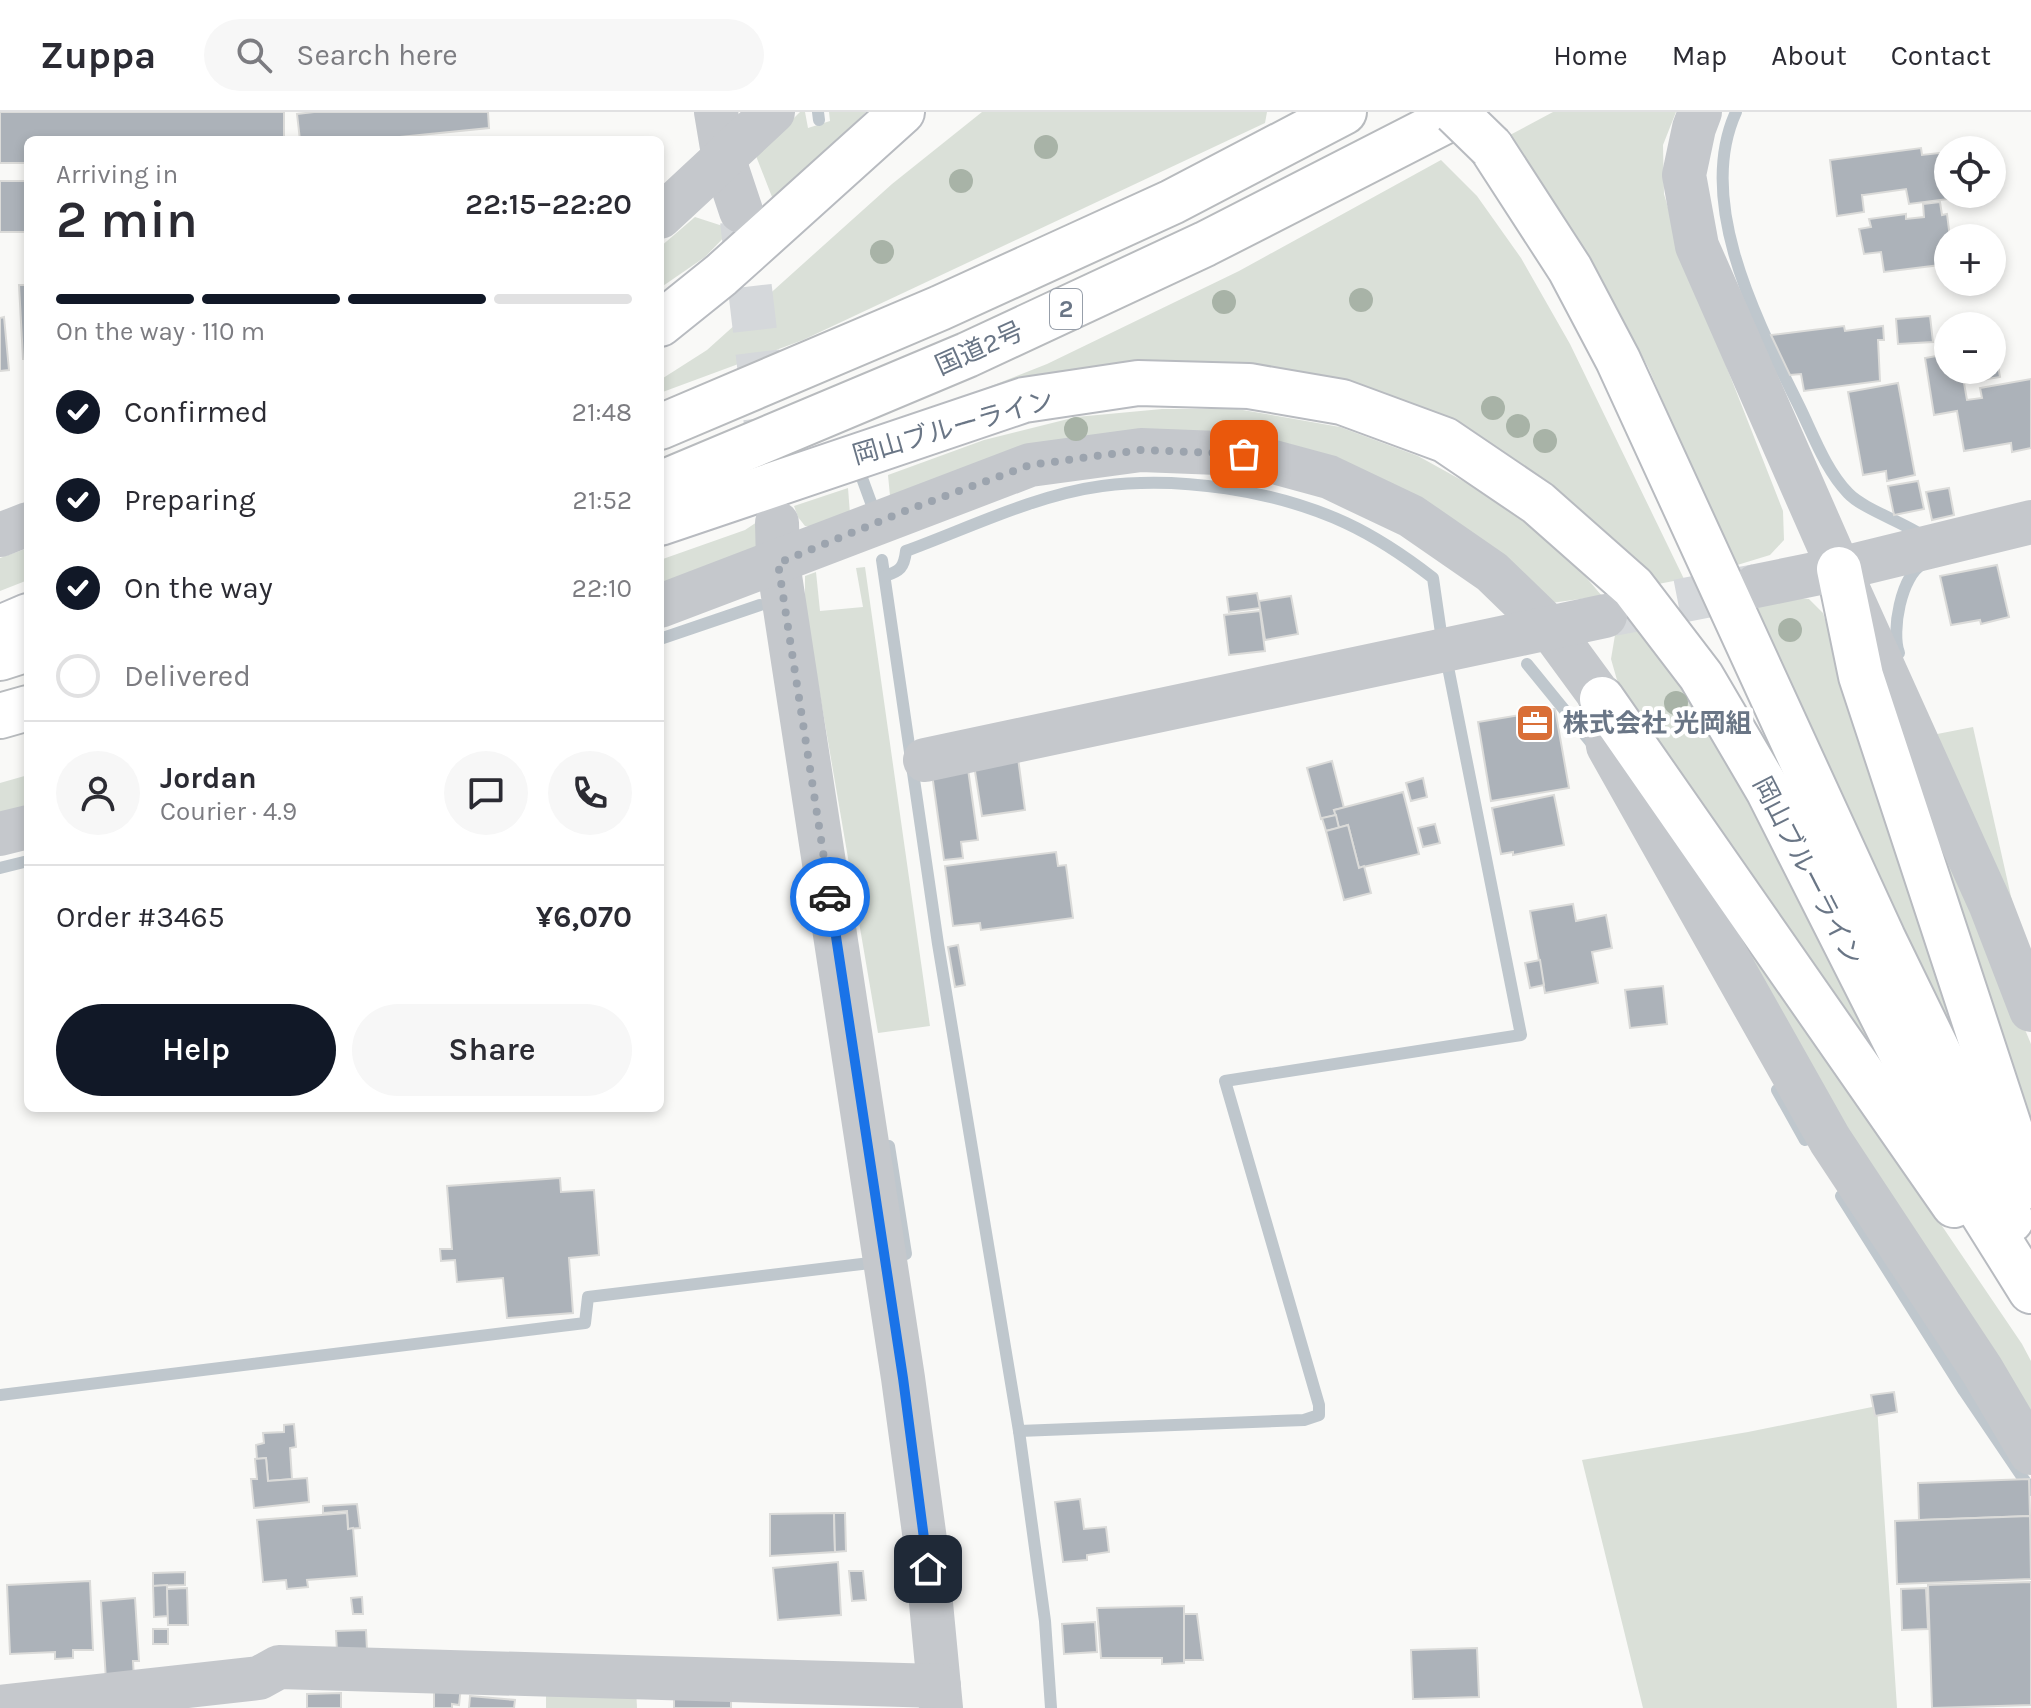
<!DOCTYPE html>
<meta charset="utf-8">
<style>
body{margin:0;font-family:Karla,"Noto Sans JP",sans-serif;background:#f7f7f7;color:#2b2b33;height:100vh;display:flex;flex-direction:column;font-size:30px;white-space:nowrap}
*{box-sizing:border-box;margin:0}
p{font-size:26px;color:#7c7c81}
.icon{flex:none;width:44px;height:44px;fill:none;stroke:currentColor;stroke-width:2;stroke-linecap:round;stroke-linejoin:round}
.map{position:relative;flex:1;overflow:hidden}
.sheet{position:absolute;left:24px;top:24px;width:640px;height:976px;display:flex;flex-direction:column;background:#fff;border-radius:12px;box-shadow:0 4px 12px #0003}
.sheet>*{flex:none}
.buttons{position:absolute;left:1934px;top:24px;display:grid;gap:16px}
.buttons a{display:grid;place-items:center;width:72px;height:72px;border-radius:50%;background:#fff;box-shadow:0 4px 12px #0003;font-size:40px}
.pin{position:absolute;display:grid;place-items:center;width:68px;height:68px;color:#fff;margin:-34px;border-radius:16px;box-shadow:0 4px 12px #0006}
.courier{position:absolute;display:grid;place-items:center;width:80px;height:80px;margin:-40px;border:6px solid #1a73e8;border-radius:50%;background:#fff;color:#222;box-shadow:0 2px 10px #0007}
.headline em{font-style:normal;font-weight:600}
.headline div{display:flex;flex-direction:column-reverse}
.headline{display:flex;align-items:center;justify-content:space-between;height:136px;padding:0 32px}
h1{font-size:52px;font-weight:600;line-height:60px}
.bar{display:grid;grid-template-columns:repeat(4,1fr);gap:12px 8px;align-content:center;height:96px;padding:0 32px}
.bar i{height:10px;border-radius:6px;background:#e1e1e2}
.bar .current{background:#111827}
.bar p{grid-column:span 4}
.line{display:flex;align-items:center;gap:20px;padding:0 32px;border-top:2px solid #e1e1e2}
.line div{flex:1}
.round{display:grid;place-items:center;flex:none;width:84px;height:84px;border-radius:42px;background:#f7f7f7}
ol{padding:0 32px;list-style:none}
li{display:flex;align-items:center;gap:24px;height:88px}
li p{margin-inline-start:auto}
li .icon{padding:8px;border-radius:50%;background:#111827;color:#fff;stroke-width:4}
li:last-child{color:#7c7c81}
li i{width:44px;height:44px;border:4px solid #e1e1e2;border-radius:50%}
.cta{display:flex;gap:16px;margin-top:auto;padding:16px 32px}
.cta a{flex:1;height:92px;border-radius:48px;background:#111827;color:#fff;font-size:32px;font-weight:600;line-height:92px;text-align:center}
.cta a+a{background:#f7f7f7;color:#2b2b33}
header{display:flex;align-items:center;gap:48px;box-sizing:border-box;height:112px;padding:0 40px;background:#fff;border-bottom:2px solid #e1e1e2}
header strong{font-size:38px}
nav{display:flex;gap:44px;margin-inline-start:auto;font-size:28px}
.search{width:560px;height:72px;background:#f7f7f7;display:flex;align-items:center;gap:20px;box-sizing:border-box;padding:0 28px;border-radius:44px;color:#7c7c81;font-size:30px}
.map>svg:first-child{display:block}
.green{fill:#dae0d8}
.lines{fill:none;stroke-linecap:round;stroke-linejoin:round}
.stream{stroke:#bfc7cd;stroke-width:12}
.building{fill:#acb2b9;stroke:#dbdbd9;stroke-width:2}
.minor-tunnel{stroke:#d5d8db;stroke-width:44;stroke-dasharray:44 22;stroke-linecap:butt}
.secondary-casing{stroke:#b8bbc0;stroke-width:48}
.trunk-casing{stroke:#b8bbbe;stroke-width:48}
.minor{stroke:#c5c8cc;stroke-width:44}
.secondary{stroke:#fff;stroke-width:44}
.trunk{stroke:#fff;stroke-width:44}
.secondary-bridge-casing{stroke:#b8bbc0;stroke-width:48;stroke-linecap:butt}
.secondary-bridge{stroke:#fff;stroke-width:44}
.tree{fill:#a8b3a7}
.done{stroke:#9ca4ae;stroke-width:8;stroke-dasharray:0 14.4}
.route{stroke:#1a73e8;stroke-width:10}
.labels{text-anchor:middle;stroke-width:8;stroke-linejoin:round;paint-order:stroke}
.shield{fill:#fff;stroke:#979faa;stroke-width:2}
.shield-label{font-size:24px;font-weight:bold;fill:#6a7686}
.street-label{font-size:26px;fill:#6a7686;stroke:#fff}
.poi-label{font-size:26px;font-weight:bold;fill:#6a7686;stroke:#fff;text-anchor:start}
</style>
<header>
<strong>Zuppa</strong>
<div class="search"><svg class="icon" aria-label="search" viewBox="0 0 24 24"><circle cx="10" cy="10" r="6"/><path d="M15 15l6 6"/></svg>Search here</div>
<nav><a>Home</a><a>Map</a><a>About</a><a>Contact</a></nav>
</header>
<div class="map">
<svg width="2031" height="1596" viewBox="0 0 2031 1596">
<rect width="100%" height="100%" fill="#f9f9f7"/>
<g class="green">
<polygon points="800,0 805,0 808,16 830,9 829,0 866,0 774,90 756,44"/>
<polygon points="982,0 1267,0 1265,11 803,228 660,281 660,268 707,238 892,72"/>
<polygon points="1553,0 1676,0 1663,33 1664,82 1680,136 1783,399 1784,428 1770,443 1734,454 1648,255 1589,147 1510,23"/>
<polygon points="1441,48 1477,84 1521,146 1570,232 1684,467 1653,473 1573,391 1501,339 1327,269 907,307 1047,252 1239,159"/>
<polygon points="695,105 732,117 705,145 660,176 660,135"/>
<polygon points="1162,297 1237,297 1340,315 1418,344 1483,380 1513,401 1573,450 1602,484 1551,491 1299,339 890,384 888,363 984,328 1076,305"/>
<polygon points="848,376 850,402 817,415 805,414 798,405 794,394"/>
<polygon points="763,406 756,437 660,474 660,448 745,418"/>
<polygon points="28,436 28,468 0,479 0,446"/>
<polygon points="865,455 930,914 878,921 805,495 805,464 816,460 820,499 863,495 856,456"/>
<polygon points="1789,485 1809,487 1823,501 1882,687 1973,956 1963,959 1753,491"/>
<polygon points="1629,513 1639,520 1686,576 1743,669 1906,984 1899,988 1617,568 1611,547 1615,523"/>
<polygon points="1878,564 2031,932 2031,1027"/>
<polygon points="1973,615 2029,865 1927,624"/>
<polygon points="1637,652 1900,1052 2022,1232 2031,1249 2031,1313 1907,1122"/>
<polygon points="28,663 28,695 0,701 0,671"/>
<polygon points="1877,1294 1897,1596 1643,1596 1582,1348 1748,1320"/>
<polygon points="636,1576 637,1596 546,1596 546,1580"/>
</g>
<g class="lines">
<g class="stream">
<polyline points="818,0 819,8"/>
<path d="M 1736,0 C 1694,92 1760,214 1800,296 C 1814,325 1826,358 1848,381 C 1863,397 1903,410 1923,424"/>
<polyline points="862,366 873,396"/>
<polyline points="882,448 938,832 1019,1319 1045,1509 1051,1596"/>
<path d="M 885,464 C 900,459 904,456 906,439 C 969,416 1035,383 1102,374 C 1179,364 1275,378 1346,411 C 1376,425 1406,445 1433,466 L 1442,528"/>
<polyline points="660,527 760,493"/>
<path d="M 1899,541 C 1891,520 1901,463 1923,452"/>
<polyline points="1527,552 1593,633"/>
<polyline points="0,756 28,749"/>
<polyline points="1777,978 1805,1028"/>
<polyline points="889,1034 906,1142"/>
<polyline points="1841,1084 1964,1279 2031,1378"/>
<polyline points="0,1283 585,1211 588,1185 870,1151"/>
<polyline points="1019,1319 1304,1308 1319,1303 1319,1293 1225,969 1521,923 1448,555"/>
</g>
</g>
<g class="building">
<polygon points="0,0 284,0 284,28 28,28 28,51 0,51"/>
<polygon points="314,0 488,0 489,16 370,28 300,28 297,2"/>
<polygon points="1921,36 1922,43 1948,40 1948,82 1971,82 1972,84 1909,92 1906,77 1864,83 1862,83 1864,100 1837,104 1830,48"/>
<rect x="0" y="69" width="28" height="51"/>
<polygon points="1940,90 1942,103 1947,102 1950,126 1948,126 1948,152 1884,160 1881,140 1864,142 1859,117 1871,115 1869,107 1906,102 1906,107 1924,105 1923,92"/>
<polygon points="19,173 28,173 28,247 23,247"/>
<polygon points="1930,204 1933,230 1898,232 1896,207"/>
<polygon points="4,205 9,258 0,259 0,206"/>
<polygon points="1844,214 1845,219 1883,214 1884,228 1878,228 1880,269 1804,279 1801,262 1790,263 1771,223"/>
<polygon points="1995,234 2000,265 1964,271 1967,288 1982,286 1980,276 2031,267 2031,336 2012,340 2011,331 1964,339 1957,299 1934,303 1925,246 1948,242 1948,258 1992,258 1992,235"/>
<polygon points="1898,271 1915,363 1887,369 1886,359 1863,363 1848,280"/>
<polygon points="1918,369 1924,397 1894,403 1888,374"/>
<polygon points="1949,376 1954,403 1932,408 1926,380"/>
<polygon points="1997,453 2009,505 1981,512 1980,508 1951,513 1940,464"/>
<polygon points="1257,481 1260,496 1229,500 1227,485"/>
<polygon points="1291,484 1298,522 1265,528 1259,489"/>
<polygon points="1260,499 1265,539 1229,543 1224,503"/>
<polygon points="1555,597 1569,676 1491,689 1478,610"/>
<polygon points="1018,646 1025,698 982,704 974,653"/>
<polygon points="1332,649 1344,696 1334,698 1336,703 1321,707 1307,656"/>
<polygon points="968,657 978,728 961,730 963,746 944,748 932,662"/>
<polygon points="1423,666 1427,685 1411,689 1406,671"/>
<polygon points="1403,680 1419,742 1359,756 1348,713 1339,716 1334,698"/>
<polygon points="1554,683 1564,733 1513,743 1513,740 1501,742 1492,696"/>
<polygon points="1336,703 1339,716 1326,719 1322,706"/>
<polygon points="1435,712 1440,731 1423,735 1418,716"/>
<polygon points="1348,713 1359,756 1364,754 1371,781 1344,788 1326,719"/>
<polygon points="1056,740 1058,754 1066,753 1073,806 981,818 980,811 953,814 945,754"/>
<polygon points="1573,792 1576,809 1606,803 1612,836 1592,840 1598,871 1545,881 1530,799"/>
<polygon points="958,833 965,873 955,875 948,835"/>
<polygon points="1540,848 1544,873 1530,876 1525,851"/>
<polygon points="1663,874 1667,912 1630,916 1625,878"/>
<polygon points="560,1066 561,1080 594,1078 599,1143 569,1146 573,1201 507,1206 503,1166 457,1170 455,1148 441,1149 440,1137 452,1137 447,1074"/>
<polygon points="1894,1280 1897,1300 1875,1304 1871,1283"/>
<polygon points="294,1312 296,1335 290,1336 292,1367 268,1369 266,1346 257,1347 256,1333 264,1331 263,1321 284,1320 284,1313"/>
<polygon points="266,1346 268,1369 307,1366 309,1390 254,1396 251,1367 257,1367 255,1347"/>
<polygon points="2029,1367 2030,1404 1919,1408 1918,1371"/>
<polygon points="1080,1387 1084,1417 1106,1415 1109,1440 1087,1443 1087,1448 1063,1450 1055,1390"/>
<polygon points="357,1392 360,1416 348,1417 347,1399 323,1401 323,1394"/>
<polygon points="347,1401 348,1417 353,1416 357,1464 307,1468 308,1475 287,1477 286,1468 263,1470 257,1408"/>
<polygon points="834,1401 835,1440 770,1444 770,1402"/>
<polygon points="834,1401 845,1401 846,1439 835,1440"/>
<polygon points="2030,1404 2031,1467 1897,1472 1895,1409"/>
<polygon points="838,1450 841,1503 778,1508 773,1456"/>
<polygon points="849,1459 863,1459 866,1488 852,1489"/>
<polygon points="185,1460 185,1473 153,1474 153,1461"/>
<polygon points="90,1469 93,1538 73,1538 73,1546 55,1547 55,1540 10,1542 7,1473"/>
<polygon points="2031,1470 2031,1593 1932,1596 1928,1473"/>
<polygon points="167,1473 168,1504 154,1505 153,1474"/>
<polygon points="187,1476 188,1513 168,1513 167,1477"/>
<polygon points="1926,1476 1928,1517 1902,1518 1901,1477"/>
<polygon points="362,1485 363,1502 353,1502 351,1486"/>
<polygon points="135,1486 139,1549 133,1549 134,1566 106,1568 101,1489"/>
<polygon points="1184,1494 1184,1551 1162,1552 1162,1546 1101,1546 1097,1496"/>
<polygon points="1184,1502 1197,1502 1203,1548 1184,1548"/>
<polygon points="1095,1510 1097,1540 1064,1542 1062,1512"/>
<rect x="153" y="1517" width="15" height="15"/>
<polygon points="366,1518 367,1538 337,1540 336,1519"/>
<polygon points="1477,1536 1479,1585 1413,1587 1411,1538"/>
<polygon points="461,1574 459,1593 452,1592 452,1596 434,1596 434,1575"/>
<polygon points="341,1581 341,1596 307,1596 307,1582"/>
<polygon points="470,1584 515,1588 514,1596 469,1596"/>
<rect x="674" y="1584" width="57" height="12"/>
</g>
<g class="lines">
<g class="minor-tunnel">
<polyline points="742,109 772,363"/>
<polyline points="1613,502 1756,474"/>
</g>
<g class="secondary-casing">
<g id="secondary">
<polyline points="1491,35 1570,157 1618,248 1883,826 1988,1042 2011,1108"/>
<polyline points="660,212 721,163 902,0"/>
<polyline points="660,411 1024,288 1138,271 1249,274 1342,290 1445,328 1538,391 1633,475 1701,564 1768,678 1981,1099 2031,1179"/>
<polyline points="1839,457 1861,564 2013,1026 2022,1076"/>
<polyline points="0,516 28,504"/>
<polyline points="1602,587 1954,1093"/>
</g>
</g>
<g class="trunk-casing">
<g id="trunk">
<polyline points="660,315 940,196 1172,90 1344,0"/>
<polyline points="660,372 967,243 1205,132 1463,0"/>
<polyline points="0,546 28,537"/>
<polyline points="0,604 28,596"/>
</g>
</g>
<g class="minor">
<polyline points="716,0 724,48 741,99"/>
<polyline points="1700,0 1694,16 1684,63 1697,134 1839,457 1991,794 2031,898"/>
<polyline points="660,105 773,0"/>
<polyline points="777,411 778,451 903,1266 925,1428 941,1596"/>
<polyline points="0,423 28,412"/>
<polyline points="1756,474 1839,457 2031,410"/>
<polyline points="660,494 1030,353 1141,338 1244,342 1329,365 1411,404 1492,460 1550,516 1602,587 1608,634 1830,1028 1982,1258 2031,1341"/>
<polyline points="925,648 1605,504"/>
<polyline points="0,722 28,715"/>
<polyline points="0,1595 259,1566 279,1555 939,1574"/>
</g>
<use href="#secondary" class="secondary"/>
<use href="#trunk" class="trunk"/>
<g class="secondary-bridge-casing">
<polyline id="secondary-bridge" points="1455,0 1491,35"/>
</g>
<use href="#secondary-bridge" class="secondary-bridge"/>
</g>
<g class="tree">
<circle cx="1046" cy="35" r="12"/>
<circle cx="961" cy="69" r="12"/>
<circle cx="882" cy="140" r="12"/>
<circle cx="1361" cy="188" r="12"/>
<circle cx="1224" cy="190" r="12"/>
<circle cx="1493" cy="296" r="12"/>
<circle cx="1518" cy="314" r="12"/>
<circle cx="1076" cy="317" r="12"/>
<circle cx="1545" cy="329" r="12"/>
<circle cx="1790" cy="518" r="12"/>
<circle cx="1676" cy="591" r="12"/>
</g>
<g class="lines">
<polyline class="done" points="830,785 778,451 910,397 1030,353 1141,338 1244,342"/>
<polyline class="route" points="830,785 903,1266 928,1457"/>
</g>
<defs>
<g id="office-square" transform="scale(2)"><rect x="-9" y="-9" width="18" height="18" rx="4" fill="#d96f37" stroke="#fff"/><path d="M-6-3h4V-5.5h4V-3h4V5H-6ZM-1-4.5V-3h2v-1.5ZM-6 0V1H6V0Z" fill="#fff"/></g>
</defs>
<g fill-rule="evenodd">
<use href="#office-square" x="1535" y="611"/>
</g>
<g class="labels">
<rect class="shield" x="1050" y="177" width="32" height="40" rx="6"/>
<g class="shield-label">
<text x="1066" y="205">2</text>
</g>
<g class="street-label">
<text transform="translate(979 236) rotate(-24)" y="9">国道2号</text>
<text transform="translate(953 315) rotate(-16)" y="9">岡山ブルーライン</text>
<text transform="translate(1808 759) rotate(63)" y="9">岡山ブルーライン</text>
</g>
<g class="poi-label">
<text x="1563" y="620">株式会社 光岡組</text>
</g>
</g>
</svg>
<div class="buttons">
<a><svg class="icon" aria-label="locate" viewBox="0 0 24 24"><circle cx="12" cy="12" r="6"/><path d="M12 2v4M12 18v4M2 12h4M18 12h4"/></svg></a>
<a>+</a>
<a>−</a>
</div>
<div class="pin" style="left:1244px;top:342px;background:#ea580c"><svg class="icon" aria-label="bag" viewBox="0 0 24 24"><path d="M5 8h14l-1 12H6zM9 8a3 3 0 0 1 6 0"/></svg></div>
<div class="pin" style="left:928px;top:1457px;background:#1f2937"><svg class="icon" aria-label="home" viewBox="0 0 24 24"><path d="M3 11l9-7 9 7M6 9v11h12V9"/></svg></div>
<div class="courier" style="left:830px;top:785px"><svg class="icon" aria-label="car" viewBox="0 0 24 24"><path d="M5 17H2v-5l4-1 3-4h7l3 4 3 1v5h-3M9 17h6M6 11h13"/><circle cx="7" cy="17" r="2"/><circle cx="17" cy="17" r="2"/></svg></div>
<section class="sheet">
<div class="headline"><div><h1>2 min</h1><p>Arriving in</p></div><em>22:15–22:20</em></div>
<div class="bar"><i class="current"></i><i class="current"></i><i class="current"></i><i></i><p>On the way · 110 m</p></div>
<ol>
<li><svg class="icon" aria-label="check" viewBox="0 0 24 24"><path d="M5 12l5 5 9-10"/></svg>Confirmed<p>21:48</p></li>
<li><svg class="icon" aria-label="check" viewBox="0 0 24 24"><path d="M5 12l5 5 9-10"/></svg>Preparing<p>21:52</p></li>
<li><svg class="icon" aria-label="check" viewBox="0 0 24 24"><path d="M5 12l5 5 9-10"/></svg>On the way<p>22:10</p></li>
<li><i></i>Delivered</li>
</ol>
<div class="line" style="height:144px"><a class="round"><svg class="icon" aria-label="person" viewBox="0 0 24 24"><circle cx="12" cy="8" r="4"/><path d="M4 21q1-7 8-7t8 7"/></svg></a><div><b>Jordan</b><p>Courier · 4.9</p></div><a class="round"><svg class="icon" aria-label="chat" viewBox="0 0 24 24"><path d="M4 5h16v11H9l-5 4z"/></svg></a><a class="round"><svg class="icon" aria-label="phone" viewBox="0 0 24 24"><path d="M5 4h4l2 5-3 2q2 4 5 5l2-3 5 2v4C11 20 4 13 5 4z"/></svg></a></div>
<div class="line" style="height:104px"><div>Order #3465</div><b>¥6,070</b></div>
<div class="cta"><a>Help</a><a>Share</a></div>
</section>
</div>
